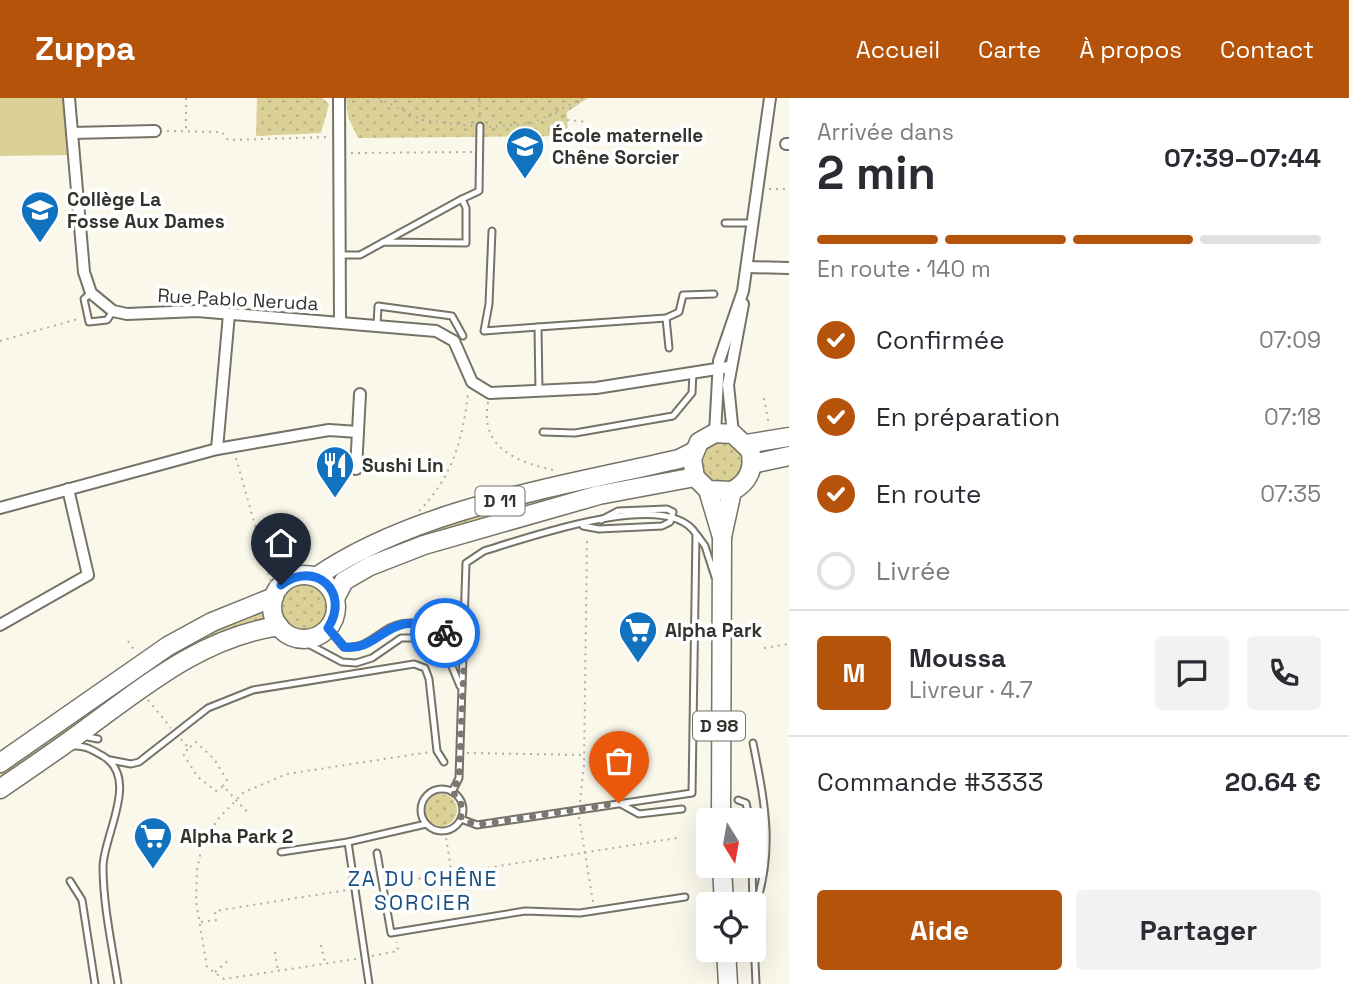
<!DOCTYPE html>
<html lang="fr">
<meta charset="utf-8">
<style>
body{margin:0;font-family:"Space Grotesk",sans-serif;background:#f2f2f3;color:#2b2b33;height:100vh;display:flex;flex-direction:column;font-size:26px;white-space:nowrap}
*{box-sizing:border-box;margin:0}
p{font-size:23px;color:#7c7c81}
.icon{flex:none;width:38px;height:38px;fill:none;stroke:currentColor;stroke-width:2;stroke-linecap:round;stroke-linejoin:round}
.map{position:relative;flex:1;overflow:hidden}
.side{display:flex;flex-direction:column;background:#fff;width:560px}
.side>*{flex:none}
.needle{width:46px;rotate:169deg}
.fabs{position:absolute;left:696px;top:710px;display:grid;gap:14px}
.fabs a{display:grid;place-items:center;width:70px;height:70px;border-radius:7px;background:#fff;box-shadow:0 7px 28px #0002;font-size:35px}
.pin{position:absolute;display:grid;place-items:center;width:60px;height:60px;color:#fff;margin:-72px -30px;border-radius:50% 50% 50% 0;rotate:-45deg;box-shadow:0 0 7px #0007}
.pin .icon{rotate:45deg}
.courier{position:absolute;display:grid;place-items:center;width:70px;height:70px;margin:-35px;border:5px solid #1a73e8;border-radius:50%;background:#fff;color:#222;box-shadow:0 2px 9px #0007}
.headline em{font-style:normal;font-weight:800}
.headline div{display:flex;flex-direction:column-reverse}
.headline{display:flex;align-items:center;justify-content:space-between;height:119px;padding:0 28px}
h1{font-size:46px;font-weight:800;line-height:52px}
.bar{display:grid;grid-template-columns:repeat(4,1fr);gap:10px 7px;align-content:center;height:84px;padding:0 28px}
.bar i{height:9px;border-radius:5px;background:#e1e1e2}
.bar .active{background:#b45309}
.bar p{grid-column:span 4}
.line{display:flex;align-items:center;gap:18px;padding:0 28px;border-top:2px solid #e1e1e2}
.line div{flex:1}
.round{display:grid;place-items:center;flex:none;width:74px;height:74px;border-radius:7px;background:#f2f2f3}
ol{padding:0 28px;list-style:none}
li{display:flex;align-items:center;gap:21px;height:77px}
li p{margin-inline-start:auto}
li .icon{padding:7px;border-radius:50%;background:#b45309;color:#fff;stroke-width:4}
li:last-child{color:#7c7c81}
li i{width:38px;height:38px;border:4px solid #e1e1e2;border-radius:50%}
.action{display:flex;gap:14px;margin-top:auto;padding:14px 28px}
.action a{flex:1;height:80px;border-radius:7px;background:#b45309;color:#fff;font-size:28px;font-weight:800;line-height:80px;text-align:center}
.action a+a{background:#f2f2f3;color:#2b2b33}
header{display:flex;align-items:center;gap:42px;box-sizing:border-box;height:98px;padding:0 35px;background:#b45309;color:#fff}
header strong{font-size:33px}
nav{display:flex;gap:38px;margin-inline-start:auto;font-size:24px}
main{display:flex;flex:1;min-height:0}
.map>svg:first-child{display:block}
.grass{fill:url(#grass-dots)}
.park{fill:#dbd197}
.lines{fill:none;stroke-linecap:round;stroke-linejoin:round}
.service-casing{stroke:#757367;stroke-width:9}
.minor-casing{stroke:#757367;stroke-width:14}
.primary-casing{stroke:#757367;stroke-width:21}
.path{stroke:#b0afa5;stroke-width:2;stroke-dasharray:2 5;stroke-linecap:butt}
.service{stroke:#fff;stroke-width:5}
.minor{stroke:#fff;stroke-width:10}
.primary{stroke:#fff;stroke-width:18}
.done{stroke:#797770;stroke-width:7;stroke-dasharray:0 12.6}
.route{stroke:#1a73e8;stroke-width:9}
.labels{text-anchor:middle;stroke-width:7;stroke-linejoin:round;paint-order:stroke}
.shield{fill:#fff;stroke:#70706c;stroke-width:2}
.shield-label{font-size:18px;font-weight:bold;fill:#33322d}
.poi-label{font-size:19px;font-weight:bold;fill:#33322d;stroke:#fff;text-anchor:start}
.street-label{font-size:19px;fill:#33322d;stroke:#fff}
.neighbourhood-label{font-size:21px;letter-spacing:2px;fill:#185081;stroke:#fff}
</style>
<header>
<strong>Zuppa</strong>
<nav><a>Accueil</a><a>Carte</a><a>À propos</a><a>Contact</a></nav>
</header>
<main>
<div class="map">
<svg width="789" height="886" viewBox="0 0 789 886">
<defs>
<pattern id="grass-dots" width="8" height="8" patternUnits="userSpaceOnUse" patternTransform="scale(1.75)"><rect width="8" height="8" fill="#dbd197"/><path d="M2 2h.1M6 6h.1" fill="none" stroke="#bcb482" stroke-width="1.8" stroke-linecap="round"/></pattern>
</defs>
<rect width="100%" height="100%" fill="#faf8eb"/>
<g class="grass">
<polygon points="257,0 322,0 329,6 321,35 256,38"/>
<polygon points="346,0 588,0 567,14 568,38 358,40 348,19"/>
<circle cx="722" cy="364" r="22"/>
<path d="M 681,365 L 684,374 L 571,399 L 333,488 L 325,480 C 433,416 561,394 681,365 Z"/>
<circle cx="304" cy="509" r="22"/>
<polygon points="264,513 266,524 0,682 0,673 163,558 223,525"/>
<circle cx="441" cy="712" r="16"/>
</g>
<polygon class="park" points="0,0 69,0 72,57 0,58"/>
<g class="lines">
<g class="service-casing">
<g id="service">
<polyline points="462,101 479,93 480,28"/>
<polyline points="725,125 753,125"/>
<polyline points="492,133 489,206 484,233 538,229"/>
<polyline points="340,157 360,157 462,101 466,110 466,145 383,144"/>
<polyline points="91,195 84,201 89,224 107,222 113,213"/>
<polyline points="666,220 669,250"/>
<polyline points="377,227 378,208 452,218 463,238"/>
<polyline points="539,294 538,229 666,220 679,214 683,197 714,196"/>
<polyline points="543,334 575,335 673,318 692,295 693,274"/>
<polyline points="583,428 599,431 662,428 670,424 673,414 667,411 618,413 601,422"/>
<polyline points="697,437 705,448 715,479"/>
<path d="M 328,530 L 344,549 C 361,551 369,543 383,534 C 411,514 439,532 465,545"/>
<polyline points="297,540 342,564 356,565 372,560 401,540 426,540 444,549 465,545"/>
<polyline points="444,549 460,588"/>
<polyline points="86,636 88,639 98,641"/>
<path d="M 753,645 C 765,706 775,753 754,813"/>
<path d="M 73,648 C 85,647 92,652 103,658 C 140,680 104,736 103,768 C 103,807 112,847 118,886"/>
<polyline points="110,662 131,666 139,664 208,610 253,592 414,566 425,570 429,581 437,653 444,664"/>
<circle cx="442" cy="712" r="21"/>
<path d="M 452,694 L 459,680 L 466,465 L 484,453 C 527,440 668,389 696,436 L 692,695 L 477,727 L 461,721"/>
<polyline points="738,702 746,705 750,723"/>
<polyline points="619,705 639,716 682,711"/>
<polyline points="348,744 369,886"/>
<polyline points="281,754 348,744 426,726"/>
<polyline points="377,755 391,835 525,813 580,815 685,799"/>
<polyline points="752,768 753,807"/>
<polyline points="70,783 82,802 95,886"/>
<polyline points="754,841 756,886"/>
</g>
</g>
<g class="minor-casing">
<g id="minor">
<polyline points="69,0 84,174 91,195 113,213 127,216 197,213 436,233 454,243 472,284 490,295 596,290 729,269"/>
<polyline points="339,0 340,224"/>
<polyline points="72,35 155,33"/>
<polyline points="786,46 789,46"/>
<polyline points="748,169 789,170"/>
<polyline points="715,335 719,263 743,193 770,0"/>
<polyline points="733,336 728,287 743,206"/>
<polyline points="217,351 229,216"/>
<polyline points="356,371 360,296"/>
<polyline points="0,410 217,351 329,332 358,334"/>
<polyline points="0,527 88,477 68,391"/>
</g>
</g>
<g class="primary-casing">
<g id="primary">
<polyline points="746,346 789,339"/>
<polyline points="752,366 789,358"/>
<path d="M 708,392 L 732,393 C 749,384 755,370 750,352 L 733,336 L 715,335 L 699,344 L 692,361 L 695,379 L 708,392 L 722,439 L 721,723"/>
<polyline points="722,439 732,393"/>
<circle cx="304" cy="509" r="32"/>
<path d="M 316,479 C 416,410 563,388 679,361 L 693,354"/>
<polyline points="335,500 344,483 370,468 424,447 599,397 695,379"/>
<polyline points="0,665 168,548 212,524 274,499"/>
<path d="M 0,691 C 29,671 59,651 87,630 C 147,586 204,539 279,528"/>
<polyline points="722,768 724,807"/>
<polyline points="726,852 728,886"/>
</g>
</g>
<g class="path">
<polyline points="186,0 186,32"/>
<polyline points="378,0 423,22 473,28"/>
<polyline points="479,0 480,20"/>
<polyline points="555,15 568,22 587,24"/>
<polyline points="489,29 533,25 583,0"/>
<polyline points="167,33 222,34 228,42 329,39"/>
<polyline points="351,55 472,54"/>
<polyline points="769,91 789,91"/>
<polyline points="0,243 78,221"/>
<polyline points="764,300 769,327"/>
<path d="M 488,304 C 479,351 519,365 558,373"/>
<polyline points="236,360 271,484"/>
<path d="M 419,413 C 453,378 463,341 468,295"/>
<polyline points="270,485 284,473 302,471"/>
<polyline points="128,543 135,553"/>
<polyline points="764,550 789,546"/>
<polyline points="148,602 171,630"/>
<polyline points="181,641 189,650 183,656 198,679 216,693 223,688 249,716"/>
<polyline points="190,649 196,644 214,661 227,682 223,688"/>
<polyline points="467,655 585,657"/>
<polyline points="580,704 584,667 587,443 591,443"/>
<polyline points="579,719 593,804"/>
<polyline points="445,733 458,815"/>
<polyline points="391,785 677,740"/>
<polyline points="363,789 375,787"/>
<polyline points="201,824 216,822 215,813 347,792"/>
<polyline points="321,847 325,865"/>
<polyline points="275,854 278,873"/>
<polyline points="372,858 398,853 397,844"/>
<polyline points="356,861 224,881 207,869 196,803 197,772 201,753 217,722 244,694 287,676 430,654"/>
<polyline points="215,874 230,861"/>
</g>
<use href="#service" class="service"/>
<use href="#minor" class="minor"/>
<use href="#primary" class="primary"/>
</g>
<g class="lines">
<polyline class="done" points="445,535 465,545 459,680 452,694 461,703 461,721 477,727 619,705"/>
<path class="route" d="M 281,487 C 315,461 351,494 328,530 L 344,549 C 384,554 387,505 445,535"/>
</g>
<defs>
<g id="school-pin" transform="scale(2.0125)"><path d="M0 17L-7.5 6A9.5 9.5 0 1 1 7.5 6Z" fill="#1173bf" stroke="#fff"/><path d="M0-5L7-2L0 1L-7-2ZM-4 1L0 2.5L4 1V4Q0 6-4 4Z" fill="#fff"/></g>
<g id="restaurant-pin" transform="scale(2.0125)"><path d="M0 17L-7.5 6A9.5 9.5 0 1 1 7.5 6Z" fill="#1173bf" stroke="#fff"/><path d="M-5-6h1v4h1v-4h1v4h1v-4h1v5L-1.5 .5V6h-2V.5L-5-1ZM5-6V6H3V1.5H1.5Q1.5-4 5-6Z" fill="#fff"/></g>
<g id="supermarket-pin" transform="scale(2.0125)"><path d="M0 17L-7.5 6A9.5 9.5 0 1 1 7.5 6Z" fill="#1173bf" stroke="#fff"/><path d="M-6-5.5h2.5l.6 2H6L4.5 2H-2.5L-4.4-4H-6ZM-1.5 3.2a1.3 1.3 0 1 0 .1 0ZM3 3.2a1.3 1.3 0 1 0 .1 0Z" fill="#fff"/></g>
</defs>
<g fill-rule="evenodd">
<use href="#school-pin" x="525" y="48"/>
<use href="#school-pin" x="40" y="112"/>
<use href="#restaurant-pin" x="335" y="367"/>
<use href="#supermarket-pin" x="638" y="532"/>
<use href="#supermarket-pin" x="153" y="738"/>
</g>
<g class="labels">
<g class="shield">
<rect x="475.5" y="388.5" width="49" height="29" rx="5"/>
<rect x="693" y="613.5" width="52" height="29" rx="5"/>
</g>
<g class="shield-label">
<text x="500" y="409">D 11</text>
<text x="719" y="634">D 98</text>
</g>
<g class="poi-label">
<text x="552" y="44">École maternelle<tspan x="552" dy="22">Chêne Sorcier</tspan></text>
<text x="67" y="108">Collège La<tspan x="67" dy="22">Fosse Aux Dames</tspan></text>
<text x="362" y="374">Sushi Lin</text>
<text x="665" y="539">Alpha Park</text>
<text x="180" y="745">Alpha Park 2</text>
</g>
<g class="street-label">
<text transform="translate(238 201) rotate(3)" y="7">Rue Pablo Neruda</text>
</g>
<g class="neighbourhood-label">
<text x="423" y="788">ZA DU CHÊNE<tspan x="423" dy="24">SORCIER</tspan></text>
</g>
</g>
</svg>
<div class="fabs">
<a><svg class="needle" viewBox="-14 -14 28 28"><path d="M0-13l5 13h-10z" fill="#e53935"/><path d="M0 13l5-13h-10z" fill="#7c7c81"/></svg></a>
<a><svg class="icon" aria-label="locate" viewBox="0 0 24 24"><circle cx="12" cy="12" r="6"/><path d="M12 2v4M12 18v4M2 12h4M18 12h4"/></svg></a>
</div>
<div class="pin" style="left:619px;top:705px;background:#ea580c"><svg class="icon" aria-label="bag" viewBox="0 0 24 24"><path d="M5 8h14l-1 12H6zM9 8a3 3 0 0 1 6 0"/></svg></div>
<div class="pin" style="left:281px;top:487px;background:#1f2937"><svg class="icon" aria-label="home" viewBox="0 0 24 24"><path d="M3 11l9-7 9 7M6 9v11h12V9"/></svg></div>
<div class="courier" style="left:445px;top:535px"><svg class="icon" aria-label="bike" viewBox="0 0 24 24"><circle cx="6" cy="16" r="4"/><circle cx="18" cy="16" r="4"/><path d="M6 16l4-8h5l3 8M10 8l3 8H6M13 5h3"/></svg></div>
</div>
<section class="side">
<div class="headline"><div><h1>2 min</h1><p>Arrivée dans</p></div><em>07:39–07:44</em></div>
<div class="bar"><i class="active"></i><i class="active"></i><i class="active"></i><i></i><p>En route · 140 m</p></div>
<ol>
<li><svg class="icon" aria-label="check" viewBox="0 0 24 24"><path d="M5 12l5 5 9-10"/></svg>Confirmée<p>07:09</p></li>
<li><svg class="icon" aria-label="check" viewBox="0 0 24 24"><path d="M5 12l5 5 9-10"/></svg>En préparation<p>07:18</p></li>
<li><svg class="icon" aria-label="check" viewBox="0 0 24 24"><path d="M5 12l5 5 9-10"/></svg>En route<p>07:35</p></li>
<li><i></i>Livrée</li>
</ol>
<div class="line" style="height:126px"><b class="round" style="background:#b45309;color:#fff">M</b><div><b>Moussa</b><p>Livreur · 4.7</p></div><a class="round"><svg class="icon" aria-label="chat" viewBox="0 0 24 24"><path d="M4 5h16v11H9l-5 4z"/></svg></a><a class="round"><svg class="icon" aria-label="phone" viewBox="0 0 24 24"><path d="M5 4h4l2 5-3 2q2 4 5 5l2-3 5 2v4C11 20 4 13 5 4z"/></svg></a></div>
<div class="line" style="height:91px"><div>Commande #3333</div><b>20.64 €</b></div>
<div class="action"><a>Aide</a><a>Partager</a></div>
</section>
</main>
